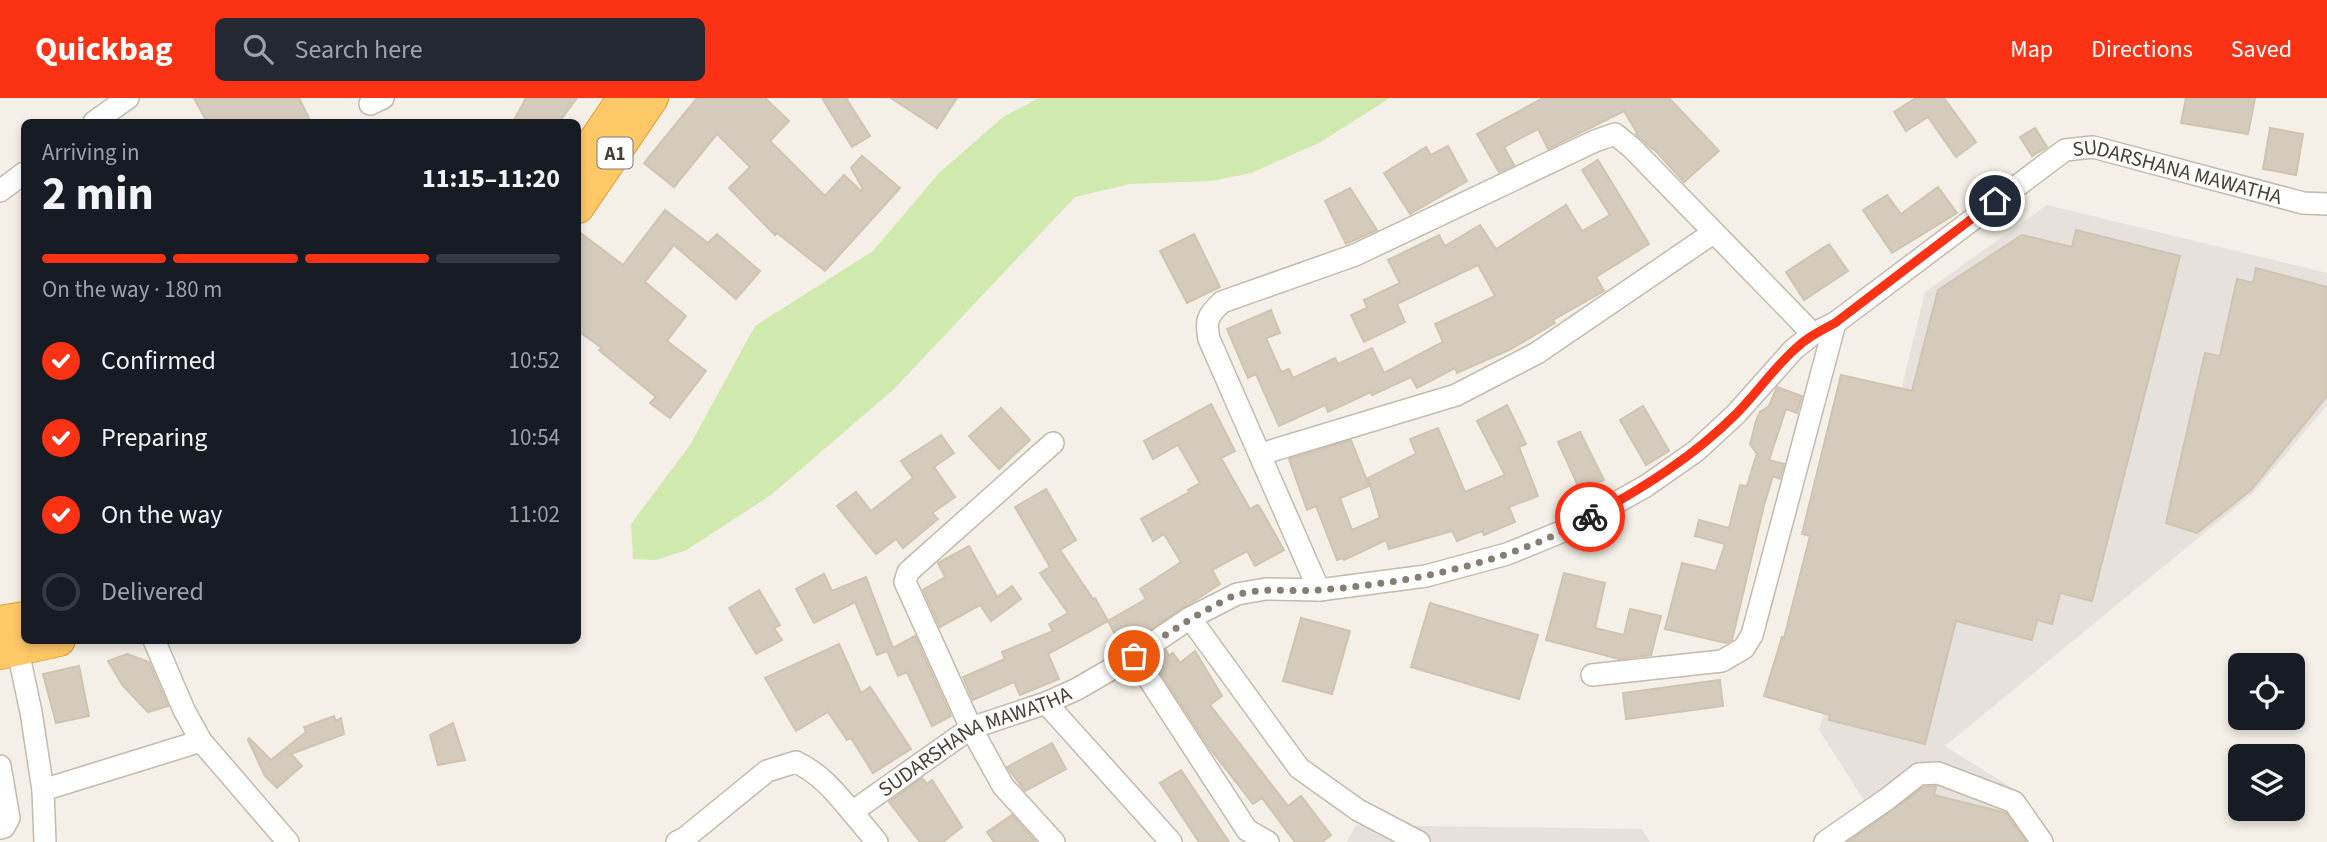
<!DOCTYPE html>
<meta charset="utf-8">
<style>
body{margin:0;font-family:"Source Sans 3",sans-serif;background:#242831;color:#f1f3f6;height:100vh;display:flex;flex-direction:column;font-size:26px;white-space:nowrap}
*{box-sizing:border-box;margin:0}
p{font-size:23px;color:#9ea1a6}
.icon{flex:none;width:38px;height:38px;fill:none;stroke:currentColor;stroke-width:2;stroke-linecap:round;stroke-linejoin:round}
.map{position:relative;flex:1;overflow:hidden}
.drawer{position:absolute;left:21px;top:21px;width:560px;height:525px;display:flex;flex-direction:column;background:#171b24;border-radius:10px;box-shadow:0 4px 10px #0003}
.drawer>*{flex:none}
.tools{position:absolute;left:2228px;top:555px;display:grid;gap:14px}
.tools a{display:grid;place-items:center;width:77px;height:77px;border-radius:10px;background:#171b24;box-shadow:0 4px 10px #0003;font-size:35px}
.pin{position:absolute;display:grid;place-items:center;width:60px;height:60px;color:#fff;margin:-30px;border:4px solid #fff;border-radius:50%;box-shadow:0 2px 7px #0007}
.courier{position:absolute;display:grid;place-items:center;width:70px;height:70px;margin:-35px;border:5px solid #fc3215;border-radius:50%;background:#fff;color:#222;box-shadow:0 2px 9px #0007}
.overview em{font-style:normal;font-weight:700}
.overview div{display:flex;flex-direction:column-reverse}
.overview{display:flex;align-items:center;justify-content:space-between;height:119px;padding:0 21px}
h1{font-size:46px;font-weight:700;line-height:52px}
.bar{display:grid;grid-template-columns:repeat(4,1fr);gap:10px 7px;align-content:center;height:84px;padding:0 21px}
.bar i{height:9px;border-radius:5px;background:#363941}
.bar .current{background:#fc3215}
.bar p{grid-column:span 4}
ol{padding:0 21px;list-style:none}
li{display:flex;align-items:center;gap:21px;height:77px}
li p{margin-inline-start:auto}
li .icon{padding:7px;border-radius:50%;background:#fc3215;color:#fff;stroke-width:4}
li:last-child{color:#9ea1a6}
li i{width:38px;height:38px;border:4px solid #363941;border-radius:50%}
header{display:flex;align-items:center;gap:42px;box-sizing:border-box;height:98px;padding:0 35px;background:#fc3215;color:#fff}
header strong{font-size:33px}
nav{display:flex;gap:38px;margin-inline-start:auto;font-size:24px}
.search{width:490px;height:63px;background:#242831;display:flex;align-items:center;gap:18px;box-sizing:border-box;padding:0 24px;border-radius:10px;color:#9ea1a6;font-size:26px}
.map>svg:first-child{display:block}
.industrial{fill:#e6e1dc}
.green{fill:#d0e9af}
.building{fill:#d5cbbc;stroke:#d0c3af;stroke-width:2}
.lines{fill:none;stroke-linecap:round;stroke-linejoin:round}
.minor-casing{stroke:#c2baac;stroke-width:24}
.highway-casing{stroke:#df9c35;stroke-width:34}
.minor{stroke:#fff;stroke-width:21}
.highway{stroke:#ffc867;stroke-width:32}
.done{stroke:#847e74;stroke-width:7;stroke-dasharray:0 12.6}
.route{stroke:#fc3215;stroke-width:9}
.labels{text-anchor:middle;stroke-width:5;stroke-linejoin:round;paint-order:stroke}
.shield{fill:#fff;stroke:#7e7972;stroke-width:2}
.shield-label{font-size:19px;font-weight:bold;fill:#474036}
.street-label{font-size:21px;fill:#474036;stroke:#fff}
</style>
<header>
<strong>Quickbag</strong>
<div class="search"><svg class="icon" aria-label="search" viewBox="0 0 24 24"><circle cx="10" cy="10" r="6"/><path d="M15 15l6 6"/></svg>Search here</div>
<nav><a>Map</a><a>Directions</a><a>Saved</a></nav>
</header>
<div class="map">
<svg width="2327" height="744" viewBox="0 0 2327 744">
<rect width="100%" height="100%" fill="#f4f0e7"/>
<g class="industrial">
<polygon points="2047,107 2327,175 2327,307 2253,395 1945,648 2018,694 2051,744 1812,744 1823,732 1865,704 1819,632 1925,194"/>
<polygon points="1356,727 1642,731 1650,744 1347,744"/>
</g>
<polygon class="green" points="1039,0 1390,0 1319,45 1251,75 1212,83 1130,86 1075,99 894,291 771,397 685,453 655,462 633,461 631,426 690,347 755,228 873,153 939,75 1003,19"/>
<g class="building">
<polygon points="194,0 299,0 311,24 207,24"/>
<polygon points="526,0 577,0 559,24 513,24"/>
<polygon points="697,0 765,0 789,23 770,43 825,98 844,77 861,93 863,91 851,70 862,58 900,90 825,173 777,135 775,137 729,90 750,69 717,36 674,89 644,65"/>
<polygon points="822,0 846,0 870,38 852,49"/>
<polygon points="891,0 957,0 937,30"/>
<polygon points="1543,0 1669,0 1719,53 1684,84 1653,50 1652,51 1636,36 1637,35 1624,13 1548,51 1538,31 1504,49 1514,67 1499,74 1477,36"/>
<polygon points="1916,0 1944,0 1976,44 1956,59 1928,19 1906,33 1894,14"/>
<polygon points="2186,0 2255,0 2248,36 2181,25"/>
<polygon points="2035,30 2047,49 2032,58 2020,39"/>
<polygon points="2270,30 2303,36 2296,77 2263,71"/>
<polygon points="1448,48 1467,83 1410,116 1384,75 1426,49 1431,57"/>
<polygon points="1598,62 1649,146 1596,179 1604,193 1553,222 1555,225 1511,251 1457,275 1455,270 1417,290 1411,279 1372,297 1371,294 1328,314 1325,307 1279,328 1256,276 1248,280 1227,231 1271,212 1280,235 1266,240 1281,274 1289,271 1293,280 1335,260 1338,266 1372,250 1384,275 1443,244 1435,226 1495,198 1478,167 1397,206 1405,224 1364,244 1351,217 1367,210 1364,202 1400,185 1388,162 1439,137 1445,148 1480,127 1496,151 1566,107 1582,133 1610,117 1582,72"/>
<polygon points="1938,89 1957,115 1892,155 1863,112 1887,97 1901,116"/>
<polygon points="1350,90 1377,132 1346,146 1325,103"/>
<polygon points="665,112 708,145 717,136 760,173 736,201 674,147 645,184 686,218 667,243 706,273 670,320 650,305 656,299 599,252 602,250 578,233 578,133 623,167"/>
<polygon points="2076,132 2180,158 2092,503 2060,495 2052,526 2037,522 2032,542 1956,523 1925,646 1829,622 1830,617 1764,598 1782,539 1784,540 1810,438 1802,436 1841,277 1912,293 1938,192 2022,137 2072,149"/>
<polygon points="1194,136 1220,189 1187,205 1160,153"/>
<polygon points="1829,146 1848,173 1804,202 1786,174"/>
<polygon points="2256,170 2327,189 2327,298 2251,392 2197,435 2166,425 2205,255 2220,258 2237,181 2253,185"/>
<polygon points="1777,289 1802,298 1797,315 1786,311 1769,362 1784,366 1780,381 1773,378 1764,407 1732,542 1726,545 1665,531 1682,465 1716,473 1725,446 1695,438 1699,422 1729,430 1740,387 1747,388 1756,358 1759,359 1750,346 1756,323 1760,314 1769,308"/>
<polygon points="1211,306 1235,353 1221,360 1250,411 1257,407 1259,408 1284,452 1255,468 1247,453 1212,472 1220,486 1122,550 1108,523 1146,501 1140,491 1181,464 1164,436 1153,443 1141,421 1189,394 1188,392 1200,385 1178,347 1153,361 1144,343"/>
<polygon points="1507,307 1526,346 1519,349 1538,398 1509,409 1515,424 1484,437 1482,433 1457,443 1452,433 1389,451 1386,442 1344,462 1343,460 1337,462 1316,408 1307,412 1289,361 1351,342 1369,388 1340,400 1352,432 1380,420 1368,380 1416,356 1410,341 1438,330 1465,394 1505,377 1477,323"/>
<polygon points="1643,308 1669,353 1646,367 1620,322"/>
<polygon points="1001,310 1030,342 999,371 969,338"/>
<polygon points="1580,334 1604,382 1580,392 1558,344"/>
<polygon points="941,337 954,355 934,369 955,399 932,415 938,421 903,450 896,441 876,456 837,408 856,394 871,413 913,380 901,363"/>
<polygon points="1046,391 1076,442 1060,452 1093,501 1095,500 1108,523 1048,556 1059,581 1020,597 1014,584 973,602 963,579 1005,561 1002,554 1053,533 1049,526 1068,515 1040,475 1050,469 1015,409"/>
<polygon points="969,448 997,499 1012,488 1021,501 991,523 980,507 940,529 923,492 945,479 938,465"/>
<polygon points="1564,475 1605,485 1595,530 1624,537 1630,511 1661,518 1651,557 1619,561 1546,542"/>
<polygon points="824,476 832,493 866,479 893,550 915,538 951,618 932,628 907,574 898,578 887,553 877,557 855,504 814,525 796,491"/>
<polygon points="759,492 780,527 774,530 782,542 756,556 729,510"/>
<polygon points="1430,505 1538,537 1519,601 1411,569"/>
<polygon points="1301,520 1350,533 1332,596 1283,583"/>
<polygon points="839,546 861,595 870,589 911,651 873,675 851,640 847,642 828,614 796,633 765,580"/>
<polygon points="1166,552 1169,558 1173,555 1180,565 1195,553 1222,598 1210,607 1288,708 1301,698 1331,737 1322,744 1295,744 1262,700 1253,706 1208,648 1152,562"/>
<polygon points="127,556 149,564 168,608 148,614 123,588 108,563"/>
<polygon points="79,568 89,618 56,625 43,576"/>
<polygon points="1720,582 1723,608 1626,621 1623,595"/>
<polygon points="334,618 336,623 341,620 344,636 291,656 302,668 277,690 265,678 248,642 249,640 271,662 306,634 304,629"/>
<polygon points="453,625 465,662 438,667 430,637"/>
<polygon points="1052,645 1066,671 1025,693 1007,669"/>
<polygon points="1181,672 1229,744 1199,744 1160,685"/>
<polygon points="922,680 927,686 932,682 962,729 943,744 920,744 889,704"/>
<polygon points="1936,688 1934,697 2006,715 2026,744 1848,744 1924,689"/>
<polygon points="1012,717 1036,744 994,744 987,734"/>
</g>
<g class="lines">
<g class="minor-casing">
<g id="minor">
<polyline points="370,6 383,0"/>
<polyline points="94,24 128,0"/>
<polyline points="0,93 24,75"/>
<polyline points="1053,345 908,474 905,484 971,630 1003,688 1054,744"/>
<polyline points="1261,356 1456,297 1537,255 1713,135"/>
<path d="M 1319,492 L 1209,241 C 1205,222 1208,217 1222,204 L 1355,157 L 1595,43 L 1615,36 L 1632,50 L 1813,236"/>
<polyline points="1190,520 1299,670 1358,712 1419,744"/>
<polyline points="15,539 31,614 43,692 45,744"/>
<polyline points="154,542 184,612 201,643 288,744"/>
<polyline points="1134,558 1247,732 1268,744"/>
<polyline points="1592,577 1722,563 1744,550 1752,537 1835,225"/>
<polyline points="1046,605 1171,744"/>
<polyline points="0,668 9,720 4,729 0,730"/>
<polyline points="43,692 201,643"/>
<polyline points="852,714 877,744"/>
<path id="s1" d="M 677,744 L 685,740 L 767,673 L 796,664 C 821,676 835,694 852,714 L 971,630 L 1046,605 L 1077,591 L 1134,558 L 1190,520 L 1237,496 L 1266,491 L 1319,492 L 1426,478 L 1507,456 L 1573,429 L 1646,388 L 1696,353 L 1736,316 L 1793,252 L 1813,236 L 1835,225 L 2065,52 L 2093,49 L 2303,105 L 2327,106"/>
<polyline points="1825,744 1887,701 1919,676 1938,675 2014,704 2042,744"/>
</g>
</g>
<g class="highway-casing">
<g id="highway">
<polyline points="578,67 624,0"/>
<polyline points="578,109 652,0"/>
<polyline points="0,524 24,520"/>
<polyline points="0,555 59,542"/>
</g>
</g>
<use href="#minor" class="minor"/>
<use href="#highway" class="highway"/>
</g>
<g class="lines">
<path class="done" d="M 1134,558 C 1161,540 1187,522 1216,507 C 1223,503 1231,498 1240,496 C 1266,489 1293,494 1319,492 C 1412,485 1509,465 1590,419"/>
<path class="route" d="M 1590,419 C 1643,390 1693,359 1736,316 C 1756,296 1773,271 1794,252 C 1806,240 1820,233 1835,225 L 1995,103"/>
</g>
<g class="labels">
<rect class="shield" x="597.5" y="39.5" width="35" height="31" rx="5"/>
<g class="shield-label">
<text x="615" y="62">A1</text>
</g>
<g class="street-label">
<text dy="7" stroke="none"><textPath href="#s1" startOffset="1750">SUDARSHANA MAWATHA</textPath></text>
<text dy="7" stroke="none"><textPath href="#s1" startOffset="364">SUDARSHANA MAWATHA</textPath></text>
</g>
</g>
</svg>
<div class="tools">
<a><svg class="icon" aria-label="locate" viewBox="0 0 24 24"><circle cx="12" cy="12" r="6"/><path d="M12 2v4M12 18v4M2 12h4M18 12h4"/></svg></a>
<a><svg class="icon" aria-label="layers" viewBox="0 0 24 24"><path d="M12 4l9 5-9 5-9-5zM3 14l9 5 9-5"/></svg></a>
</div>
<div class="pin" style="left:1134px;top:558px;background:#ea580c"><svg class="icon" aria-label="bag" viewBox="0 0 24 24"><path d="M5 8h14l-1 12H6zM9 8a3 3 0 0 1 6 0"/></svg></div>
<div class="pin" style="left:1995px;top:103px;background:#1f2937"><svg class="icon" aria-label="home" viewBox="0 0 24 24"><path d="M3 11l9-7 9 7M6 9v11h12V9"/></svg></div>
<div class="courier" style="left:1590px;top:419px"><svg class="icon" aria-label="bike" viewBox="0 0 24 24"><circle cx="6" cy="16" r="4"/><circle cx="18" cy="16" r="4"/><path d="M6 16l4-8h5l3 8M10 8l3 8H6M13 5h3"/></svg></div>
<section class="drawer">
<div class="overview"><div><h1>2 min</h1><p>Arriving in</p></div><em>11:15–11:20</em></div>
<div class="bar"><i class="current"></i><i class="current"></i><i class="current"></i><i></i><p>On the way · 180 m</p></div>
<ol>
<li><svg class="icon" aria-label="check" viewBox="0 0 24 24"><path d="M5 12l5 5 9-10"/></svg>Confirmed<p>10:52</p></li>
<li><svg class="icon" aria-label="check" viewBox="0 0 24 24"><path d="M5 12l5 5 9-10"/></svg>Preparing<p>10:54</p></li>
<li><svg class="icon" aria-label="check" viewBox="0 0 24 24"><path d="M5 12l5 5 9-10"/></svg>On the way<p>11:02</p></li>
<li><i></i>Delivered</li>
</ol>
</section>
</div>
